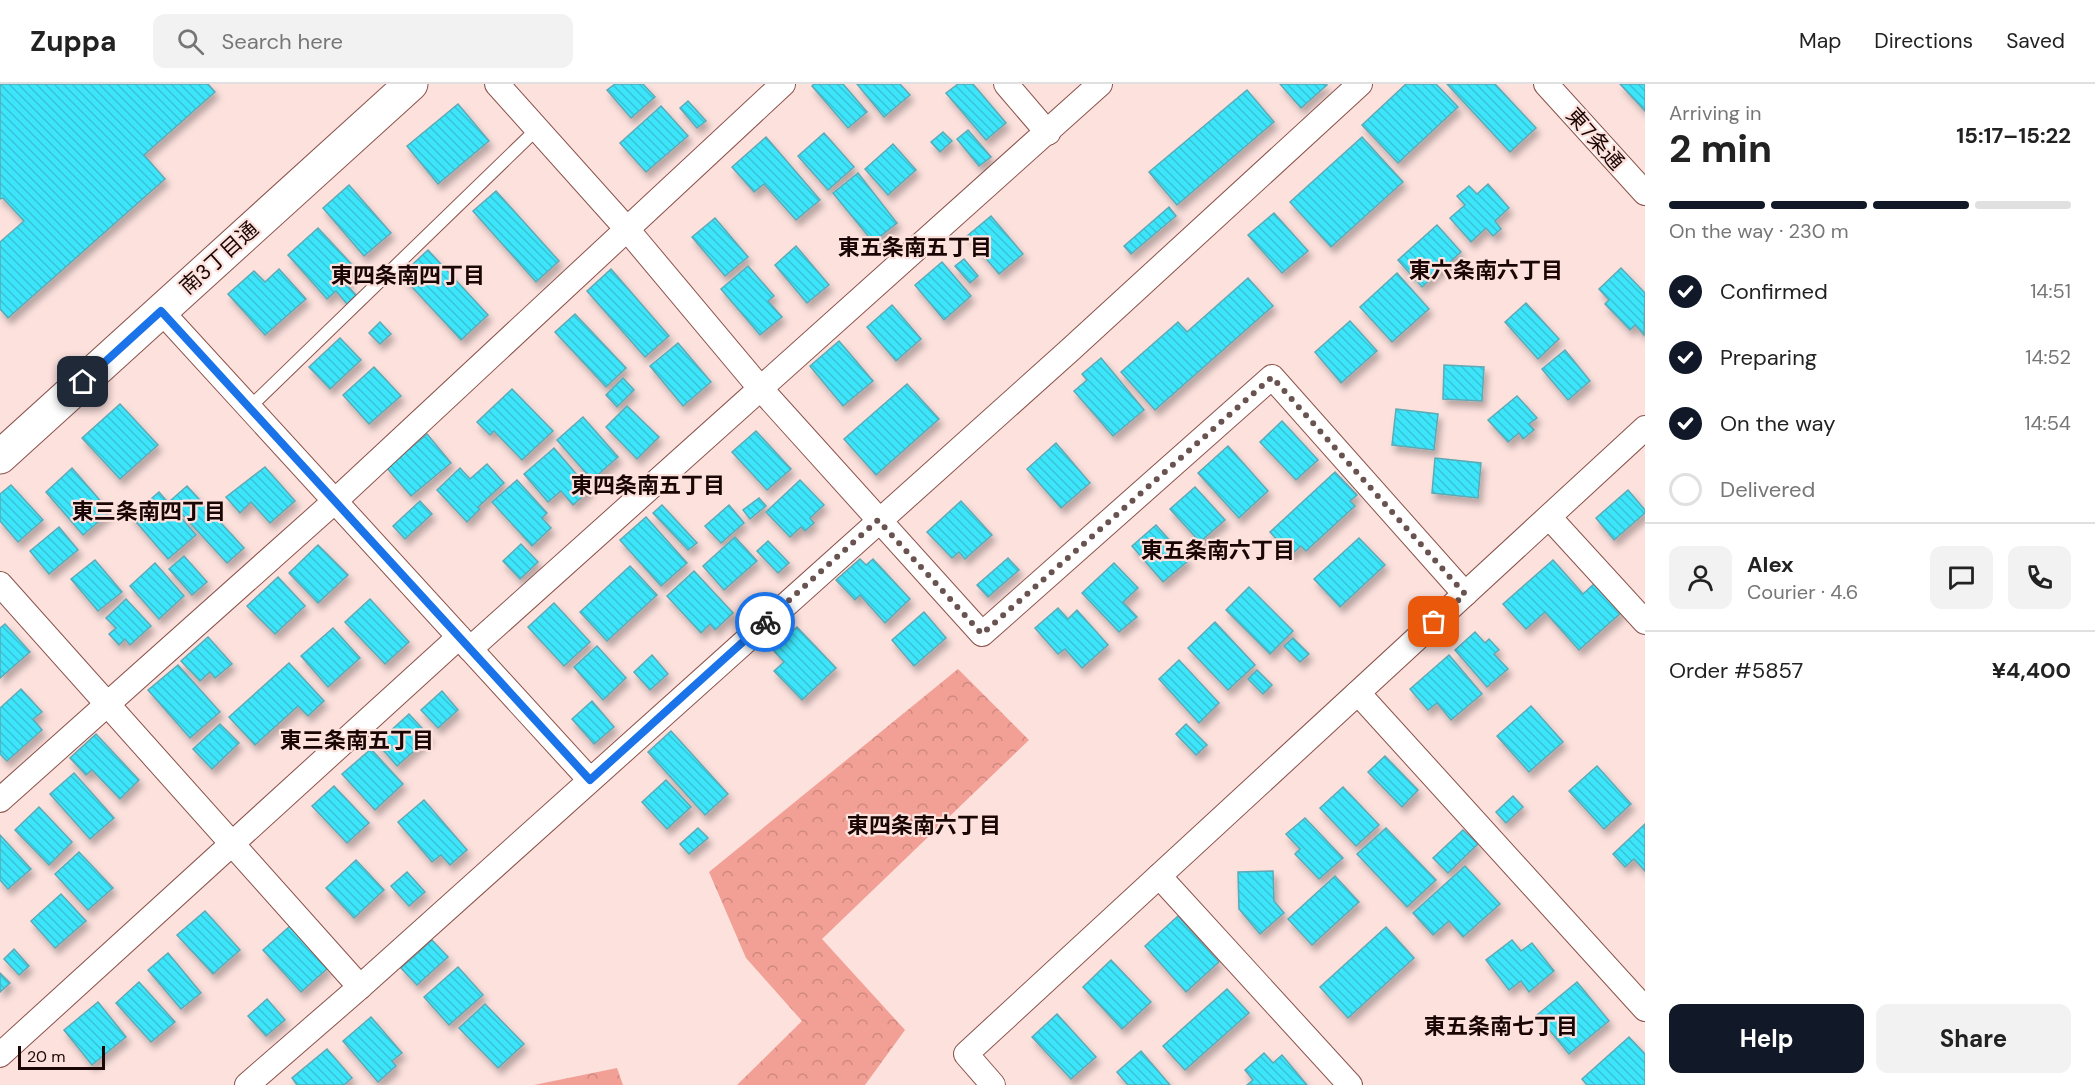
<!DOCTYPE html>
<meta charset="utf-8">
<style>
body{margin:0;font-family:"DM Sans","Noto Sans JP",sans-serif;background:#f2f2f2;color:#222;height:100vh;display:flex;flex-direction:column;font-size:22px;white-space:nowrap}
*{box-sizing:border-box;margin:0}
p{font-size:20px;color:#767676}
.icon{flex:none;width:33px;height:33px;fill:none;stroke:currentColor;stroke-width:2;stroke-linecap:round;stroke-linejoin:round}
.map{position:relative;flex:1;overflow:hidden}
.sheet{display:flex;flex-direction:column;background:#fff;width:450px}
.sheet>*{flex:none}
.scale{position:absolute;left:18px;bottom:15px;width:87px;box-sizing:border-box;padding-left:6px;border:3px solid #1a0604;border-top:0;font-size:16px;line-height:21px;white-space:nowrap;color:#1a0604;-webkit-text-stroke:4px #fce1dd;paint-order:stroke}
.pin{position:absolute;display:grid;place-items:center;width:51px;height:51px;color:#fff;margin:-26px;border-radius:12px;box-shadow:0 3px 9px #0006}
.courier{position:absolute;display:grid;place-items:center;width:60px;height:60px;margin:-30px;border:4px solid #1a73e8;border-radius:50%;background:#fff;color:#222;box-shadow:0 2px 8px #0007}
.head em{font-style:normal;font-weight:700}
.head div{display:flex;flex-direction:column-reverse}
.head{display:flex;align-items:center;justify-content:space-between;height:102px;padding:0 24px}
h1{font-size:39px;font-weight:700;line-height:45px}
.bar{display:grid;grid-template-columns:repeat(4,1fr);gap:9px 6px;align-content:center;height:72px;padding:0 24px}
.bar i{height:8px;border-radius:4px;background:#e0e0e0}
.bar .selected{background:#111827}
.bar p{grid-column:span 4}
.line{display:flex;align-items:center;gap:15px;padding:0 24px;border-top:2px solid #e0e0e0}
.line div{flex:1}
.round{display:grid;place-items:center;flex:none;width:63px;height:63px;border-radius:12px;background:#f2f2f2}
ol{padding:0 24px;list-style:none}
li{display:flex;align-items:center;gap:18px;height:66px}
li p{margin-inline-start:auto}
li .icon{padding:6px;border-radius:50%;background:#111827;color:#fff;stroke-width:4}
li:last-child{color:#767676}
li i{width:33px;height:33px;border:3px solid #e0e0e0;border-radius:50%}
.primary-button{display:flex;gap:12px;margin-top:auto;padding:12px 24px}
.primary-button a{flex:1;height:69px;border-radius:12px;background:#111827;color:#fff;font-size:24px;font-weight:700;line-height:69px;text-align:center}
.primary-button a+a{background:#f2f2f2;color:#222}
header{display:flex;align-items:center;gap:36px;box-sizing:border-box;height:84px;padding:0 30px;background:#fff;border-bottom:2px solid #e0e0e0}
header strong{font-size:28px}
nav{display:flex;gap:33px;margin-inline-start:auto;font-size:21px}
.search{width:420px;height:54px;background:#f2f2f2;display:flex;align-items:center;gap:15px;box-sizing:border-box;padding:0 21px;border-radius:12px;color:#767676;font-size:22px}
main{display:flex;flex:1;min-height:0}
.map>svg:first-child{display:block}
.forest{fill:url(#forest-crowns)}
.building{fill:url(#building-back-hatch);stroke:#5ea9b5;stroke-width:1.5;filter:url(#shadow)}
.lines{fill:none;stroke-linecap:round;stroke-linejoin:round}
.lane-casing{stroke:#8b534b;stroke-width:14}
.street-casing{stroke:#8b534b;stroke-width:26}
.secondary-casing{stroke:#8b534b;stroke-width:35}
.lane{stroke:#fff;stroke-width:12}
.street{stroke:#fff;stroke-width:24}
.secondary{stroke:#fff;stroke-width:33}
.done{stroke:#695350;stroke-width:6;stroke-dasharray:0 10.8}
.route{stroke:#1a73e8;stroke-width:8}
.labels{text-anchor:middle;stroke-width:4.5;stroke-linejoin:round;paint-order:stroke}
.street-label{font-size:21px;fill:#1a0604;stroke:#fce1dd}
.neighbourhood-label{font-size:22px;font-weight:bold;fill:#1a0604;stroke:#fce1dd}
</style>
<header>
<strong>Zuppa</strong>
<div class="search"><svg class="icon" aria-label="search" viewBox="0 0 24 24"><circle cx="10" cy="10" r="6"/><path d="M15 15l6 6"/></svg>Search here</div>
<nav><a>Map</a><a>Directions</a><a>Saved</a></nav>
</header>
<main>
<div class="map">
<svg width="1645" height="1001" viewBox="0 0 1645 1001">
<defs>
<pattern id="forest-crowns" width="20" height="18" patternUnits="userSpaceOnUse" patternTransform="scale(1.5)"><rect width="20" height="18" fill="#f2a095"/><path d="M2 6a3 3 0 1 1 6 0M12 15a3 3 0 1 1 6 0" fill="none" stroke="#cf887f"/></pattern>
<pattern id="building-back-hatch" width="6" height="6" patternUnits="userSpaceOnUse" patternTransform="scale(1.5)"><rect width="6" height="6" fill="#3ee5fb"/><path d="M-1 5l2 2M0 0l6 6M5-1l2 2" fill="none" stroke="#36c3d6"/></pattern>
<filter id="shadow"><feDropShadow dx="3.5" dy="6" stdDeviation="3" flood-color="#0004"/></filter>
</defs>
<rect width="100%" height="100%" fill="#fce1dd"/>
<g class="forest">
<polygon points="958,585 1029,656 822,855 905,946 865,1001 737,1001 802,937 746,874 709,788"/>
<polygon points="617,984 623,1001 534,1001"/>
</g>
<g class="building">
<polygon points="0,0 208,0 215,8 144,71 165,95 8,234 0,225 0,158 24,137 3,114 0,115"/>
<polygon points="615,0 643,0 655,13 631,34 607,6"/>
<polygon points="814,0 843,0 867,28 848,44 812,2"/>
<polygon points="857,0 900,0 910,11 884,33"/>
<polygon points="958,0 973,0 1006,39 986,56 946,9"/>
<polygon points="1280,0 1326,0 1327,1 1301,24"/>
<polygon points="1406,0 1436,0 1458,23 1398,79 1362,41"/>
<polygon points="1447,0 1495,0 1536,44 1510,68"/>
<polygon points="1620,0 1645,0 1645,27"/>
<polygon points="1247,6 1274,38 1177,121 1149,88"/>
<polygon points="688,17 706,37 697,44 680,24"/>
<polygon points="458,20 489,57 438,100 407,62"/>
<polygon points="661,22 688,52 646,88 620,59"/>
<polygon points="968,46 991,73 979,82 957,55"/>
<polygon points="943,48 952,57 940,68 931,58"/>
<polygon points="824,49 854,83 828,106 798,72"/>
<polygon points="766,53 820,116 796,136 764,100 754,108 732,83"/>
<polygon points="1362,53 1403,98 1331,163 1290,118"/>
<polygon points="893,60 916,86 888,111 865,85"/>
<polygon points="858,89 897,139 873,158 833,109"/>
<polygon points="1488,100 1509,124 1495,137 1501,145 1493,152 1486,144 1471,158 1450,134 1465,121 1457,112 1469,102 1477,110"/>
<polygon points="349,101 391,149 364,172 323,124"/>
<polygon points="496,107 559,177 536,198 473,127"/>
<polygon points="1169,123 1176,132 1131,170 1124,162"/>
<polygon points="1274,129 1308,167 1282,189 1248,151"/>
<polygon points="991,132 1023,170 999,190 967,152"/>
<polygon points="715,134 748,173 725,192 692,153"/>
<polygon points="1437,141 1461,168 1422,203 1398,176"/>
<polygon points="318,144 358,187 345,199 356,211 347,220 336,207 327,215 288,171"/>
<polygon points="796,162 829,201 807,219 775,181"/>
<polygon points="428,166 488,231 461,256 401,191"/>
<polygon points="964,175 978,192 970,199 955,182"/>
<polygon points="942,178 971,212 944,236 915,201"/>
<polygon points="748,182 774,212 768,217 782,233 760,251 721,205"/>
<polygon points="1621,184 1645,209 1644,251 1635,241 1630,246 1605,220 1609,216 1599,205"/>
<polygon points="279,185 306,215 265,251 228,210 254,187 265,198"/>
<polygon points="611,185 669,252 645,273 587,207"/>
<polygon points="1397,189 1429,225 1392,258 1360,223"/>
<polygon points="1248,194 1273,222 1155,326 1121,288 1178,238 1187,248"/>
<polygon points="1526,219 1559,255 1538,275 1505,238"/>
<polygon points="892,221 921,255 896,277 867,243"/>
<polygon points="575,230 626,284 606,303 555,248"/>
<polygon points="1350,237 1377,267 1341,299 1315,268"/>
<polygon points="380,238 391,250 380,260 369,249"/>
<polygon points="340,254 361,276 330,305 309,283"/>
<polygon points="839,257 873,297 843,322 810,282"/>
<polygon points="678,259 711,298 683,322 650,282"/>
<polygon points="1565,266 1590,297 1568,316 1542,285"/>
<polygon points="1101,274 1144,326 1113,352 1074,307 1087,296 1082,290"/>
<polygon points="1444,281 1484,283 1482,317 1443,315"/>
<polygon points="374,283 401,312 369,340 343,311"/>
<polygon points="623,294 634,306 617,323 606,311"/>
<polygon points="907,300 939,335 876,391 844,355"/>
<polygon points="512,305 553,347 522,376 494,347 490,351 477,338"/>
<polygon points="1517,312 1537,334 1529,340 1534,346 1523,355 1519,349 1508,358 1488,336"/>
<polygon points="120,320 158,361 120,395 82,354"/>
<polygon points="627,322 659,353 637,375 606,343"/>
<polygon points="1396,325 1438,330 1434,366 1392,361"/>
<polygon points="583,333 618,373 592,396 557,356"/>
<polygon points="1282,337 1318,376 1296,396 1260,358"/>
<polygon points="756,347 791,385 767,406 732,368"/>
<polygon points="427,350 451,379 411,412 387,384"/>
<polygon points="1056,359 1090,399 1061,424 1027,385"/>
<polygon points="1228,362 1268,407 1239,434 1198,389"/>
<polygon points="554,364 590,406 573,421 561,407 548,418 524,390"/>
<polygon points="1435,374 1481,379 1478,414 1432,409"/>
<polygon points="487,380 504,399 478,423 480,425 467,438 437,406 460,384 470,395"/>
<polygon points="265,383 295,417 270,439 251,418 240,429 226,413"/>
<polygon points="72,384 110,428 83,451 46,408"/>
<polygon points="1335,388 1357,411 1350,417 1355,422 1306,467 1301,462 1291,471 1270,448"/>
<polygon points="517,396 547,429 542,434 551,444 532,462 492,418"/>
<polygon points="800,396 824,421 810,434 814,439 805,447 801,443 790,453 766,428"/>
<polygon points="11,401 43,436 18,458 0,437 0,410"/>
<polygon points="187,402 244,464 227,479 170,417"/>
<polygon points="1195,403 1225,436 1200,458 1170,425"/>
<polygon points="1628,406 1645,426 1645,429 1614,456 1596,434"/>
<polygon points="159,408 196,451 168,475 131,432"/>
<polygon points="759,414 766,422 750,435 743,426"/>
<polygon points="420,417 432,430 405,455 393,442"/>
<polygon points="961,417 992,451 965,475 959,468 952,474 927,448"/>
<polygon points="662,421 697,459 688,466 653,429"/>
<polygon points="729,421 744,439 721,459 705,442"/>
<polygon points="646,433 687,479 661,502 620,456"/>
<polygon points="1156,441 1188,477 1163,498 1132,462"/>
<polygon points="59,443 78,466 49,490 30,467"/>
<polygon points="735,453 757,477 724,506 703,482"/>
<polygon points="1359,454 1385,481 1340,523 1314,495"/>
<polygon points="768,457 789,479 778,489 757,467"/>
<polygon points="521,460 538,478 520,495 503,477"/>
<polygon points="318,461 348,491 318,519 289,489"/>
<polygon points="184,472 207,498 192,511 169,485"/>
<polygon points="1008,474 1019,486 988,513 977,501"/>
<polygon points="860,475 866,481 873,475 910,515 885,539 860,511 855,516 836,496"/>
<polygon points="95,476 122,508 98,527 71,495"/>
<polygon points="1553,476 1583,510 1596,498 1622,528 1579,566 1545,528 1526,545 1503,520"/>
<polygon points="155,479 184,512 159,535 130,502"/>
<polygon points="1114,479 1138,504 1123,518 1137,533 1119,548 1082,509"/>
<polygon points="630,482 657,511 607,557 580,528"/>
<polygon points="694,487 733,529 715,546 710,540 701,549 667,512"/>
<polygon points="278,493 305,522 275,550 247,522"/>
<polygon points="1249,503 1293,547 1270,570 1226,526"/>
<polygon points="126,515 151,542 130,561 125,555 119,561 109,550 116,544 106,534"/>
<polygon points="370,515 409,558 385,580 345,538"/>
<polygon points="554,519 590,558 564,582 528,543"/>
<polygon points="1058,524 1068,535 1077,526 1108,561 1082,584 1065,565 1058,570 1035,544"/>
<polygon points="924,528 946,554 914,582 892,556"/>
<polygon points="1215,538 1255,581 1228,606 1188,564"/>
<polygon points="5,540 30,568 0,594 0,544"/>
<polygon points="797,543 836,584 802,616 774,587 784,578 773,566"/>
<polygon points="333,544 360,574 328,603 301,572"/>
<polygon points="1475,548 1485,559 1489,555 1499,566 1494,570 1508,585 1487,603 1455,566"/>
<polygon points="208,553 232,580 215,594 210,588 200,597 181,577"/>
<polygon points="1293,554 1309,570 1300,578 1284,562"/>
<polygon points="597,562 626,594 603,616 574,583"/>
<polygon points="652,571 668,590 650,606 634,588"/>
<polygon points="1449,571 1482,610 1451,636 1437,619 1428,626 1410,605"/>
<polygon points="1179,576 1219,619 1199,639 1159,595"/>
<polygon points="289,579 324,617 308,632 298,622 255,661 229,633"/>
<polygon points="178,581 220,628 190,654 148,606"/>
<polygon points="1257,586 1272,601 1263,610 1248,595"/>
<polygon points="21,605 42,628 33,635 42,646 7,677 0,670 0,624"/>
<polygon points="442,607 458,626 438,644 421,626"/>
<polygon points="592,617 614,643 594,660 572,635"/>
<polygon points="1531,622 1563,658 1529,688 1497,652"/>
<polygon points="409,630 430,653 397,682 377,659"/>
<polygon points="220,640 239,659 212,685 193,665"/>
<polygon points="1186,640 1207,661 1196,671 1176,650"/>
<polygon points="671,647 728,710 705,731 648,668"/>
<polygon points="96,650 139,696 120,715 92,686 86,691 70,674"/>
<polygon points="371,665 403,700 375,726 342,690"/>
<polygon points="1385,672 1418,706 1402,723 1368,688"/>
<polygon points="1597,682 1631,720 1604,745 1569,707"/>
<polygon points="74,689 114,734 90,755 50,710"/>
<polygon points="666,696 691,723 667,745 642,718"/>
<polygon points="334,702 369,739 347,759 312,722"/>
<polygon points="1343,703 1379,741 1356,762 1320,724"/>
<polygon points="1513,712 1523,723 1506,739 1496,728"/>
<polygon points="424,716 467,766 450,781 441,771 432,778 398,738"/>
<polygon points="39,723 72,758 49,781 15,746"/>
<polygon points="1305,734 1343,774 1319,795 1295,770 1300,765 1286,750"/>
<polygon points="1645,740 1645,787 1634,775 1625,783 1613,770"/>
<polygon points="698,744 708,754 689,770 680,760"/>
<polygon points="1386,744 1436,796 1407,823 1357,770"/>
<polygon points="1463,746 1478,760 1448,789 1433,774"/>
<polygon points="0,751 31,785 8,805 0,796"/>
<polygon points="79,768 113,804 88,826 55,790"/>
<polygon points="356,776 384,806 354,834 326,804"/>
<polygon points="1465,782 1500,820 1463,853 1449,837 1433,851 1413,829"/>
<polygon points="1273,787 1274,817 1284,829 1260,850 1239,825 1238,788"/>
<polygon points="407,788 425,808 409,822 391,802"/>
<polygon points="1335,792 1359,818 1312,861 1288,835"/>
<polygon points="61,810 86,837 55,864 31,837"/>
<polygon points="205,827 240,866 213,890 177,851"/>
<polygon points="1178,832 1219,878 1186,908 1145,862"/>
<polygon points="290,842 328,884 301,908 263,866"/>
<polygon points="1386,843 1414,874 1348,934 1320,903"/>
<polygon points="432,856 448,873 417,901 401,884"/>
<polygon points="1512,856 1521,867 1532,859 1554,887 1529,908 1521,897 1509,906 1486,876"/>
<polygon points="14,865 29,882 19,891 4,875"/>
<polygon points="168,869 201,909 181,925 148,886"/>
<polygon points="1111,876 1151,918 1122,945 1083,903"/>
<polygon points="458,883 483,911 449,941 424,913"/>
<polygon points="0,889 10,899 0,908"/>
<polygon points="139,898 175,938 151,958 116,919"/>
<polygon points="1577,898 1609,937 1569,970 1537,931"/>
<polygon points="1227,905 1249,929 1185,986 1163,962"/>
<polygon points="267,915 285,936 266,952 248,932"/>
<polygon points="98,918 126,953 92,981 64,946"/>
<polygon points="485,920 524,960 498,984 459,944"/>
<polygon points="1057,930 1096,973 1071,995 1032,953"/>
<polygon points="371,933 402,969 392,977 396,982 378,998 343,957"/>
<polygon points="1629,953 1645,970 1645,1001 1587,1001 1582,995"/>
<polygon points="327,965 352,994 344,1001 297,1001 292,994"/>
<polygon points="1141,967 1170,1001 1128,1001 1117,988"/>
<polygon points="1264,969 1273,979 1282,971 1307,1001 1247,1001 1253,996 1245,986"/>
</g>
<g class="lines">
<g class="lane-casing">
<polyline id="lane" points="250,323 537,45"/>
</g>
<g class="street-casing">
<g id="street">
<polyline points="497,0 626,144 760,304 982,550 1272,293 1465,510"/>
<polyline points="1006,0 1048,49"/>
<polyline points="1546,0 1645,109"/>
<polyline points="161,227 590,696"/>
<polyline points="1549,433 1645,538"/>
<polyline points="0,500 360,903"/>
<polyline points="470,565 1100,0"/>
<polyline points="1358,609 1645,925"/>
<polyline points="0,716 335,417 783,0"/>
<polyline points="1159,792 1350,1001"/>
<polyline points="0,971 459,553"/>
<polyline points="247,1001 360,903 1070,266 1360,0"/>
<polyline points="993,1001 966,970 1645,344"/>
</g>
</g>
<g class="secondary-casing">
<polyline id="secondary" points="0,373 411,0"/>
</g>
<use href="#lane" class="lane"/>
<use href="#street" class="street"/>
<use href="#secondary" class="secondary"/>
</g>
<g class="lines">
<polyline class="done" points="765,538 878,436 982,550 1272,293 1465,510 1434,538"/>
<polyline class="route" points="83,298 161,227 590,696 765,538"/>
</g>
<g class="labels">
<g class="street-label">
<text transform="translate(1595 55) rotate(48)" y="7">東7条通</text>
<text transform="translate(219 174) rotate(-42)" y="7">南3丁目通</text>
</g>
<g class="neighbourhood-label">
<text x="915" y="171">東五条南五丁目</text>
<text x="1486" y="194">東六条南六丁目</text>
<text x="408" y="199">東四条南四丁目</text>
<text x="648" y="409">東四条南五丁目</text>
<text x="149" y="435">東三条南四丁目</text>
<text x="1218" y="474">東五条南六丁目</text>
<text x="357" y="664">東三条南五丁目</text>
<text x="924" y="749">東四条南六丁目</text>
<text x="1501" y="950">東五条南七丁目</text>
</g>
</g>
</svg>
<div class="scale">20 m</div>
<div class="pin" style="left:1434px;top:538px;background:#ea580c"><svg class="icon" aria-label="bag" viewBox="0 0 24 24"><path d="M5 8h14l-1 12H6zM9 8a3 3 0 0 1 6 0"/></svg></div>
<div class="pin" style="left:83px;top:298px;background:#1f2937"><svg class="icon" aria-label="home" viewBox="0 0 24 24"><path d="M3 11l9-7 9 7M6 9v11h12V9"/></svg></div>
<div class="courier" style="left:765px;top:538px"><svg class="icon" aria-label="bike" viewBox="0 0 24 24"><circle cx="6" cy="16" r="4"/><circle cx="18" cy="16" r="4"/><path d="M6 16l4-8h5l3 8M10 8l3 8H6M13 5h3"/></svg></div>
</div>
<section class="sheet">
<div class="head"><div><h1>2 min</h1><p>Arriving in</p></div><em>15:17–15:22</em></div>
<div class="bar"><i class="selected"></i><i class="selected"></i><i class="selected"></i><i></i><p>On the way · 230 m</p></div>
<ol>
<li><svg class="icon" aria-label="check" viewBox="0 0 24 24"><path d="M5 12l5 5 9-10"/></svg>Confirmed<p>14:51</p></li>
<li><svg class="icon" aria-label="check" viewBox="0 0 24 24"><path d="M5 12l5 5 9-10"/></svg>Preparing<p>14:52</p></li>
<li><svg class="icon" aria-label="check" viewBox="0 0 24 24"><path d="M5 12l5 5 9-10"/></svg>On the way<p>14:54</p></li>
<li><i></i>Delivered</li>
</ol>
<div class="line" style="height:108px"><a class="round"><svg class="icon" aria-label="person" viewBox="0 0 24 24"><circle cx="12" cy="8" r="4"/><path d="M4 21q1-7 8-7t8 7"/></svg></a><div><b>Alex</b><p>Courier · 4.6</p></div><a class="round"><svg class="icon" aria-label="chat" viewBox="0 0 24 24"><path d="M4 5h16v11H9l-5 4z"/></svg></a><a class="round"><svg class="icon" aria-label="phone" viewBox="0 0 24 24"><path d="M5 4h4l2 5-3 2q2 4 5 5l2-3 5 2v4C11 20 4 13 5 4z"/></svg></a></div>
<div class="line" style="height:78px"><div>Order #5857</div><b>¥4,400</b></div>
<div class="primary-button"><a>Help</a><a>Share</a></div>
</section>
</main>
